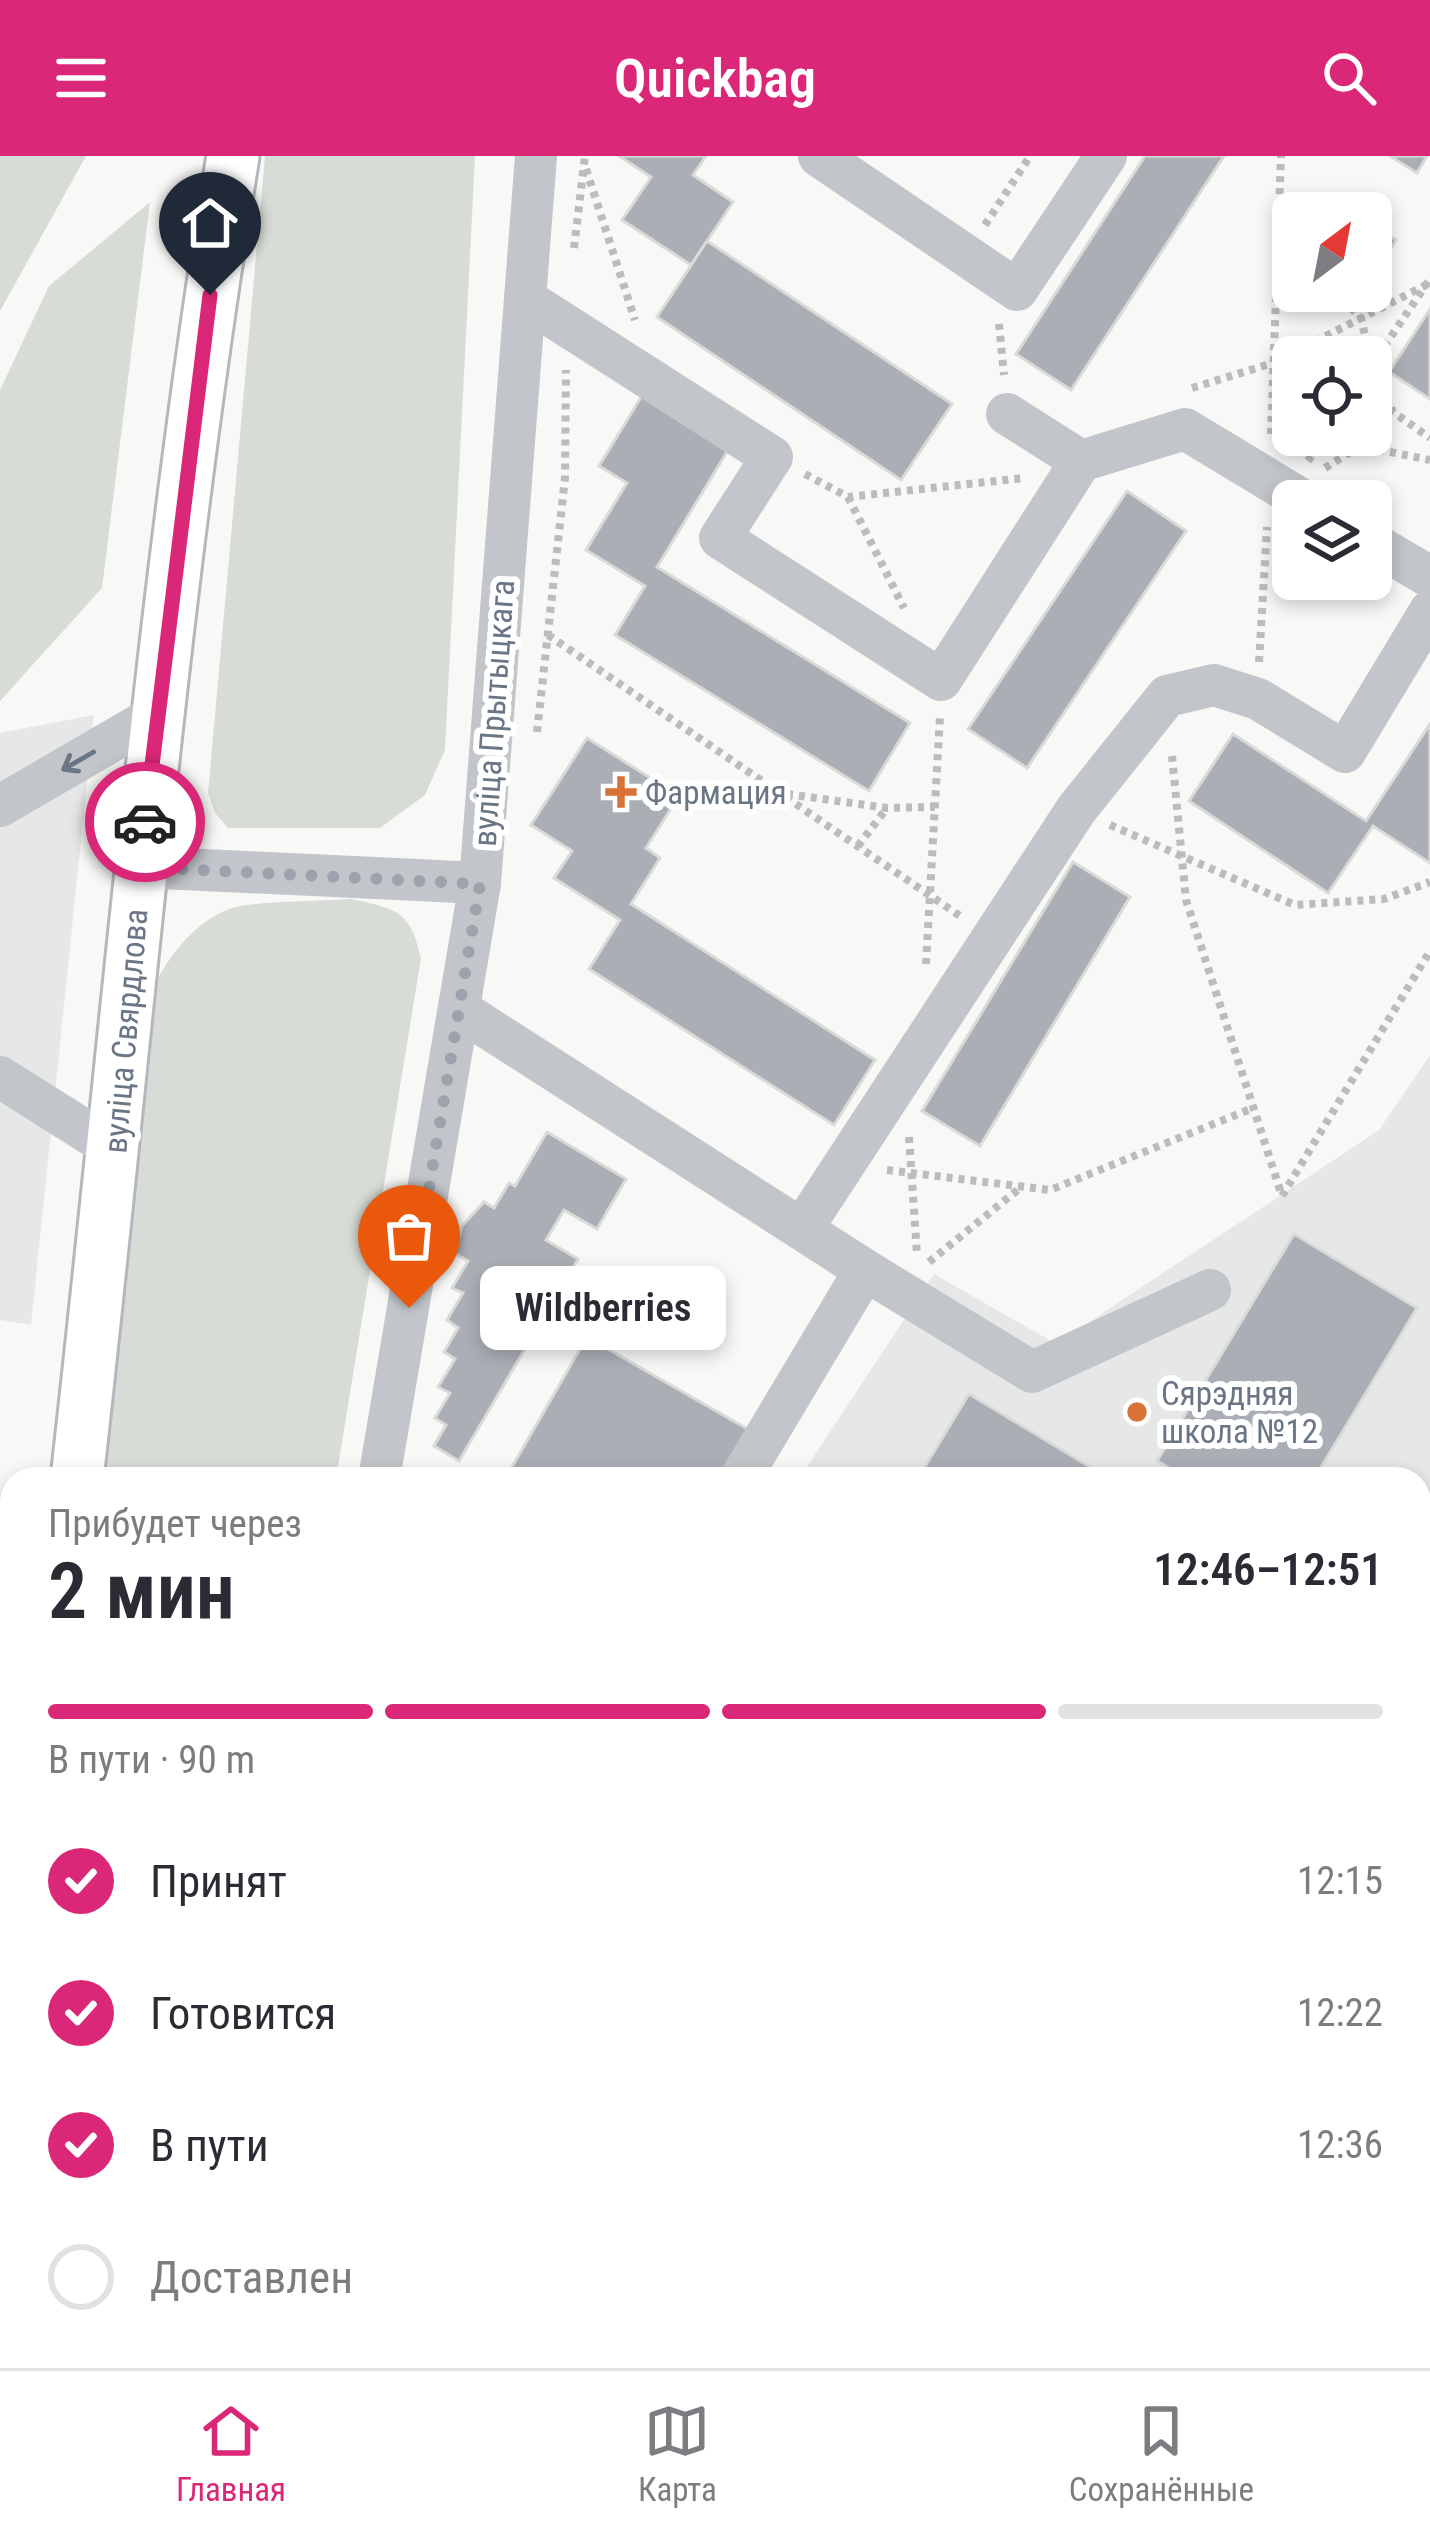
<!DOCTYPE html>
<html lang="ru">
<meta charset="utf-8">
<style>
body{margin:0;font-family:"Roboto Condensed",sans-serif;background:#f7f7f7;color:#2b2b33;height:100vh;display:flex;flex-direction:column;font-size:45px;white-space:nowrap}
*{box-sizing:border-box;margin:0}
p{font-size:39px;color:#7c7c81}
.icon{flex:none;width:66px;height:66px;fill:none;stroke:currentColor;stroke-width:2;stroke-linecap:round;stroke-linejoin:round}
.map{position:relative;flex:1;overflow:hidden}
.drawer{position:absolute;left:0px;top:1311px;width:1431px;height:903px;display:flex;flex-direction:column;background:#fff;border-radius:36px 36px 0 0;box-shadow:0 6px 18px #0003}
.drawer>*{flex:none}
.needle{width:78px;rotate:32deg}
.controls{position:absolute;left:1272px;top:36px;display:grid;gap:24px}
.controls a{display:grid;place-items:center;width:120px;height:120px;border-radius:18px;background:#fff;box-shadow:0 6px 18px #0003;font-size:60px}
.pin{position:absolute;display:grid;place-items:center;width:102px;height:102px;color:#fff;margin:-123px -51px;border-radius:50% 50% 50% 0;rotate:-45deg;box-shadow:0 0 12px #0007}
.pin .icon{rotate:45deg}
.courier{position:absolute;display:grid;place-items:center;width:120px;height:120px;margin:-60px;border:9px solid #db2777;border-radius:50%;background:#fff;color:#222;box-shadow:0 3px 15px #0007}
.bubble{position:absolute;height:84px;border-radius:18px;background:#fff;box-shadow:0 6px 18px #0003;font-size:39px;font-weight:600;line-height:84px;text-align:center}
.overview em{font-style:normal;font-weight:600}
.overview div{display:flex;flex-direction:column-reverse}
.overview{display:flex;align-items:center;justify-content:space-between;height:204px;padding:0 48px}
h1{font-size:78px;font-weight:600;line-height:90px}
.bar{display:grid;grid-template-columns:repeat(4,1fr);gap:18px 12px;align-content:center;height:144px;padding:0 48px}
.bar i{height:15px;border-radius:9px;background:#e1e1e2}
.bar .on{background:#db2777}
.bar p{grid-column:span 4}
ol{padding:0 48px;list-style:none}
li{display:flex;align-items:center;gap:36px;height:132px}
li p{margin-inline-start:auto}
li .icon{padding:12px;border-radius:50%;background:#db2777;color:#fff;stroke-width:4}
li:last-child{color:#7c7c81}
li i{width:66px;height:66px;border:6px solid #e1e1e2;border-radius:50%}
header{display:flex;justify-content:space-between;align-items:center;height:156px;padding:0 48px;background:#db2777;color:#fff;font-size:54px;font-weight:600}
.dock{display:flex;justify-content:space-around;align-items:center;height:168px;border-top:3px solid #e1e1e2;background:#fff;font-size:33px;color:#7c7c81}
.dock a{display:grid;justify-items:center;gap:6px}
.dock .on{color:#db2777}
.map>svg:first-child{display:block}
.built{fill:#e6e7e7}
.green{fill:#d7ddd6}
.building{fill:#aaafb6;stroke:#dadad8;stroke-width:3}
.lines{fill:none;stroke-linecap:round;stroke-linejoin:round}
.major-casing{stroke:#b4b7bc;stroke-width:57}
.path{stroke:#babcbf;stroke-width:8;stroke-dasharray:6 6;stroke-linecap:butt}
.minor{stroke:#c2c5c9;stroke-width:42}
.major{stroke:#fff;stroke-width:51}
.oneway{stroke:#6a7585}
.done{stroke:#9ca3ad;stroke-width:12;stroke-dasharray:0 21.6}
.route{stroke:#db2777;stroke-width:15}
.poi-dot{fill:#d87337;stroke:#fff;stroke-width:4.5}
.labels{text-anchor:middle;stroke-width:12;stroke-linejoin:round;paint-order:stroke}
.street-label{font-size:33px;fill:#6a7585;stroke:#fff}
.poi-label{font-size:33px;fill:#6a7585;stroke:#fff;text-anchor:start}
</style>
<header><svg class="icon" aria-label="menu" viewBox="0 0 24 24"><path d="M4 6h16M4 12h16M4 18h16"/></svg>Quickbag<svg class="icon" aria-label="search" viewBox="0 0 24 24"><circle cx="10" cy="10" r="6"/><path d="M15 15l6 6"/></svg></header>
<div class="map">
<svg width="1430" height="2212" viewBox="0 0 1430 2212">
<rect width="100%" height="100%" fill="#f8f8f6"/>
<g class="built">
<polygon points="94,559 31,1169 0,1164 0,577"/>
<polygon points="1430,899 1430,1536 1419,1545 1419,1323 799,1323 934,1118 1056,1188 1379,974"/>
</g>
<g class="green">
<polygon points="0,0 86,0 0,155"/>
<polygon points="265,0 475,0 445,594 425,639 380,672 228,672 215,657 208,637"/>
<polygon points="150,46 102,432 0,545 0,234 49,130"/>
<path d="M 351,743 C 397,753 410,754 421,802 L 336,1323 L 97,1323 L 148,841 C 166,805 189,769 229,753 C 249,745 325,745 351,743 Z"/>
<polygon points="175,2202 764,2202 800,2212 173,2212"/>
</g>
<g class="building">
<polygon points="619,0 706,0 693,19 733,46 691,109 622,64 651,21"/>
<polygon points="1145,0 1224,0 1071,234 1016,198"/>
<polygon points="1390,0 1427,0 1417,17"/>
<polygon points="1336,45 1354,57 1328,57"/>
<polygon points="1371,68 1396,84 1371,123"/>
<polygon points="707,85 952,248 901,324 657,161"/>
<polygon points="1430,153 1430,243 1389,216"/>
<polygon points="643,238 730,291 657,411 910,567 869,635 615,479 645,430 586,394 627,327 599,310"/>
<polygon points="1127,335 1186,375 1027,612 968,573"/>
<polygon points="1430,568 1430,707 1373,670 1328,737 1189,645 1233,578 1366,665"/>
<polygon points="587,582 679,640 646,692 660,702 631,748 875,904 834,969 589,813 620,764 554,722 572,695 531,669"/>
<polygon points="1073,706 1130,741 980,990 922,955"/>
<polygon points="547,976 626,1023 597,1073 564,1054 546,1084 578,1103 459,1305 434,1290 446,1269 435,1262 450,1237 438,1231 455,1203 444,1196 458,1172 447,1164 463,1137 452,1132 468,1105 454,1097 462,1070 484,1046 494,1052 509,1027 515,1030"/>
<polygon points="1294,1078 1417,1152 1314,1323 1188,1323 1157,1305"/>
<polygon points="587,1181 751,1275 723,1323 505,1323"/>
<polygon points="969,1238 1110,1323 943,1323 924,1312"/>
<polygon points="1419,1661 1430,1668 1430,1717 1419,1711"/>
</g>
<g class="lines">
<g class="major-casing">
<g id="major">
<path d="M 77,1323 C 127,882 161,439 233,0"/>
<polyline points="0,2007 12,1900"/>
</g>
</g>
<g class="path">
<polyline points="586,13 635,164"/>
<polyline points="985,69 1030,0"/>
<polyline points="1279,82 1293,96"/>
<polyline points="574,92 585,0"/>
<polyline points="1334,135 1361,162 1370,201"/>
<polyline points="999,168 1004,219"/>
<polyline points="1371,208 1393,256 1430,282"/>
<polyline points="1371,210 1430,123"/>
<polyline points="1192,232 1273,207 1426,129"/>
<polyline points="1271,278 1281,0"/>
<polyline points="1308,305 1325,279"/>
<polyline points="1325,312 1360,290 1430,304"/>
<polyline points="805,318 848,341 1024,322"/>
<polyline points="848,341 904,452"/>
<polyline points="548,479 963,762"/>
<polyline points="1259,506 1267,371"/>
<polyline points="537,576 565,322 566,214"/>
<polyline points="1172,600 1186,744 1282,1040 1430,795"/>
<polyline points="787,638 887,652 935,651"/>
<polyline points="1110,669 1295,749 1384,743 1430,726"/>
<polyline points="858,690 886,653"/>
<polyline points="926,808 940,560"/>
<polyline points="909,981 917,1098"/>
<polyline points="887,1014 1050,1034 1253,952"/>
<polyline points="929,1106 1020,1032"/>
<polyline points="1419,1587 1430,1580"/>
<polyline points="1419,1596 1430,1592"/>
<polyline points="817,2202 821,2212"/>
<polyline points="1396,2202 1427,2212"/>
<polyline points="108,2212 110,2202"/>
<polyline points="472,2212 475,2202"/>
</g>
<g class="minor">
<polyline points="819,0 1017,134 1106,0"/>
<polyline points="525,143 772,301 720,382 941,524 1081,305 1007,258"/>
<polyline points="1081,305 1185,273 1304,345"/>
<polyline points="1371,386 1430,421"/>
<polyline points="0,650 155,560"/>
<polyline points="141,711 480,727"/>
<polyline points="460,854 865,1114 740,1323"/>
<polyline points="0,921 114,993"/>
<polyline points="802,1073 1076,654 1167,540 1214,529 1258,543 1345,596 1430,455"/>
<polyline points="865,1114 1032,1216 1210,1134"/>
<polyline points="379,1323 480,727 536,0"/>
<polyline points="1419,1995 1430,1978"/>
<polyline points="1176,2202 1209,2212"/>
<polyline points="646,2212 650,2202"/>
<polyline points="987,2212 989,2202"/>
</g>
<use href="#major" class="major"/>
</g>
<defs><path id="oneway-shaft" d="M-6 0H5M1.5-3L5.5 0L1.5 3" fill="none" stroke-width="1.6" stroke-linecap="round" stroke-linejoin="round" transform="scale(3)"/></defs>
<use class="oneway" href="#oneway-shaft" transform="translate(78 605) rotate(150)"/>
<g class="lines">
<polyline class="done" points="145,666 141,711 480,728 409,1152"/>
<polyline class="route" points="145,666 210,139"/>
</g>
<g class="poi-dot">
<path d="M615 618h12v12h12v12h-12v12h-12v-12h-12v-12h12z"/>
<circle cx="1137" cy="1256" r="12"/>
</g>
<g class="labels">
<g class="street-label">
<text transform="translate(493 557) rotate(-86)" y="12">вуліца Прытыцкага</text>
<text transform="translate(125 875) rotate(-85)" y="12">вуліца Свярдлова</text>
</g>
<g class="poi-label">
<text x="645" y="648">Фармация</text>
<text x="1161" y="1249">Сярэдняя<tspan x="1161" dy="38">школа №12</tspan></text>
</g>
</g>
</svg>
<div class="controls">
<a><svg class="needle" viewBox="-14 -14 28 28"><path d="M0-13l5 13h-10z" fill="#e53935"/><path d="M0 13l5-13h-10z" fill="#7c7c81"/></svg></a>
<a><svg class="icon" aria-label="locate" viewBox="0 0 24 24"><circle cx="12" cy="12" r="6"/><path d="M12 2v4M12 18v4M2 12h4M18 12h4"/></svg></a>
<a><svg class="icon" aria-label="layers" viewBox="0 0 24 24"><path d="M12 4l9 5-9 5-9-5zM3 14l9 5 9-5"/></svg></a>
</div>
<div class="pin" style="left:409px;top:1152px;background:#ea580c"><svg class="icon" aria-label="bag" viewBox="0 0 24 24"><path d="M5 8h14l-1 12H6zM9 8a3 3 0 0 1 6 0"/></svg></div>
<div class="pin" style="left:210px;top:139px;background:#1f2937"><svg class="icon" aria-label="home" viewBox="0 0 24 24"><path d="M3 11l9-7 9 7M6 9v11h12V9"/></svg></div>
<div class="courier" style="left:145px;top:666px"><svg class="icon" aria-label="car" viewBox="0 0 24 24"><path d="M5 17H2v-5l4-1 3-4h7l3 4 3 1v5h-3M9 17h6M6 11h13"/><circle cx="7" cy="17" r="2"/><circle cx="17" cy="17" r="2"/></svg></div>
<div class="bubble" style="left:480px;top:1110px;width:246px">Wildberries</div>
<section class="drawer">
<div class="overview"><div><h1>2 мин</h1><p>Прибудет через</p></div><em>12:46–12:51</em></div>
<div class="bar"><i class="on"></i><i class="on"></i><i class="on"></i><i></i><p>В пути · 90 m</p></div>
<ol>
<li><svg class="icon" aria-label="check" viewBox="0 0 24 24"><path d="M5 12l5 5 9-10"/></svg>Принят<p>12:15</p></li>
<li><svg class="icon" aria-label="check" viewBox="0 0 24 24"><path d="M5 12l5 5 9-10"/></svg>Готовится<p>12:22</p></li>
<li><svg class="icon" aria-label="check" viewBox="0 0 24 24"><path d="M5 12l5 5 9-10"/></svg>В пути<p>12:36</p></li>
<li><i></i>Доставлен</li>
</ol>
</section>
</div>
<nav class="dock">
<a class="on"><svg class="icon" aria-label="home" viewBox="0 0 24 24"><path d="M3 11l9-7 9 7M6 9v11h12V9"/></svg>Главная</a>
<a><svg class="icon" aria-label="map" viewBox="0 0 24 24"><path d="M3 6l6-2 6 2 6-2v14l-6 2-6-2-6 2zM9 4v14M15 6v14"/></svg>Карта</a>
<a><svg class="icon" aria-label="saved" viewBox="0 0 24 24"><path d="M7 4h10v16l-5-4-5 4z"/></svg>Сохранённые</a>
</nav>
